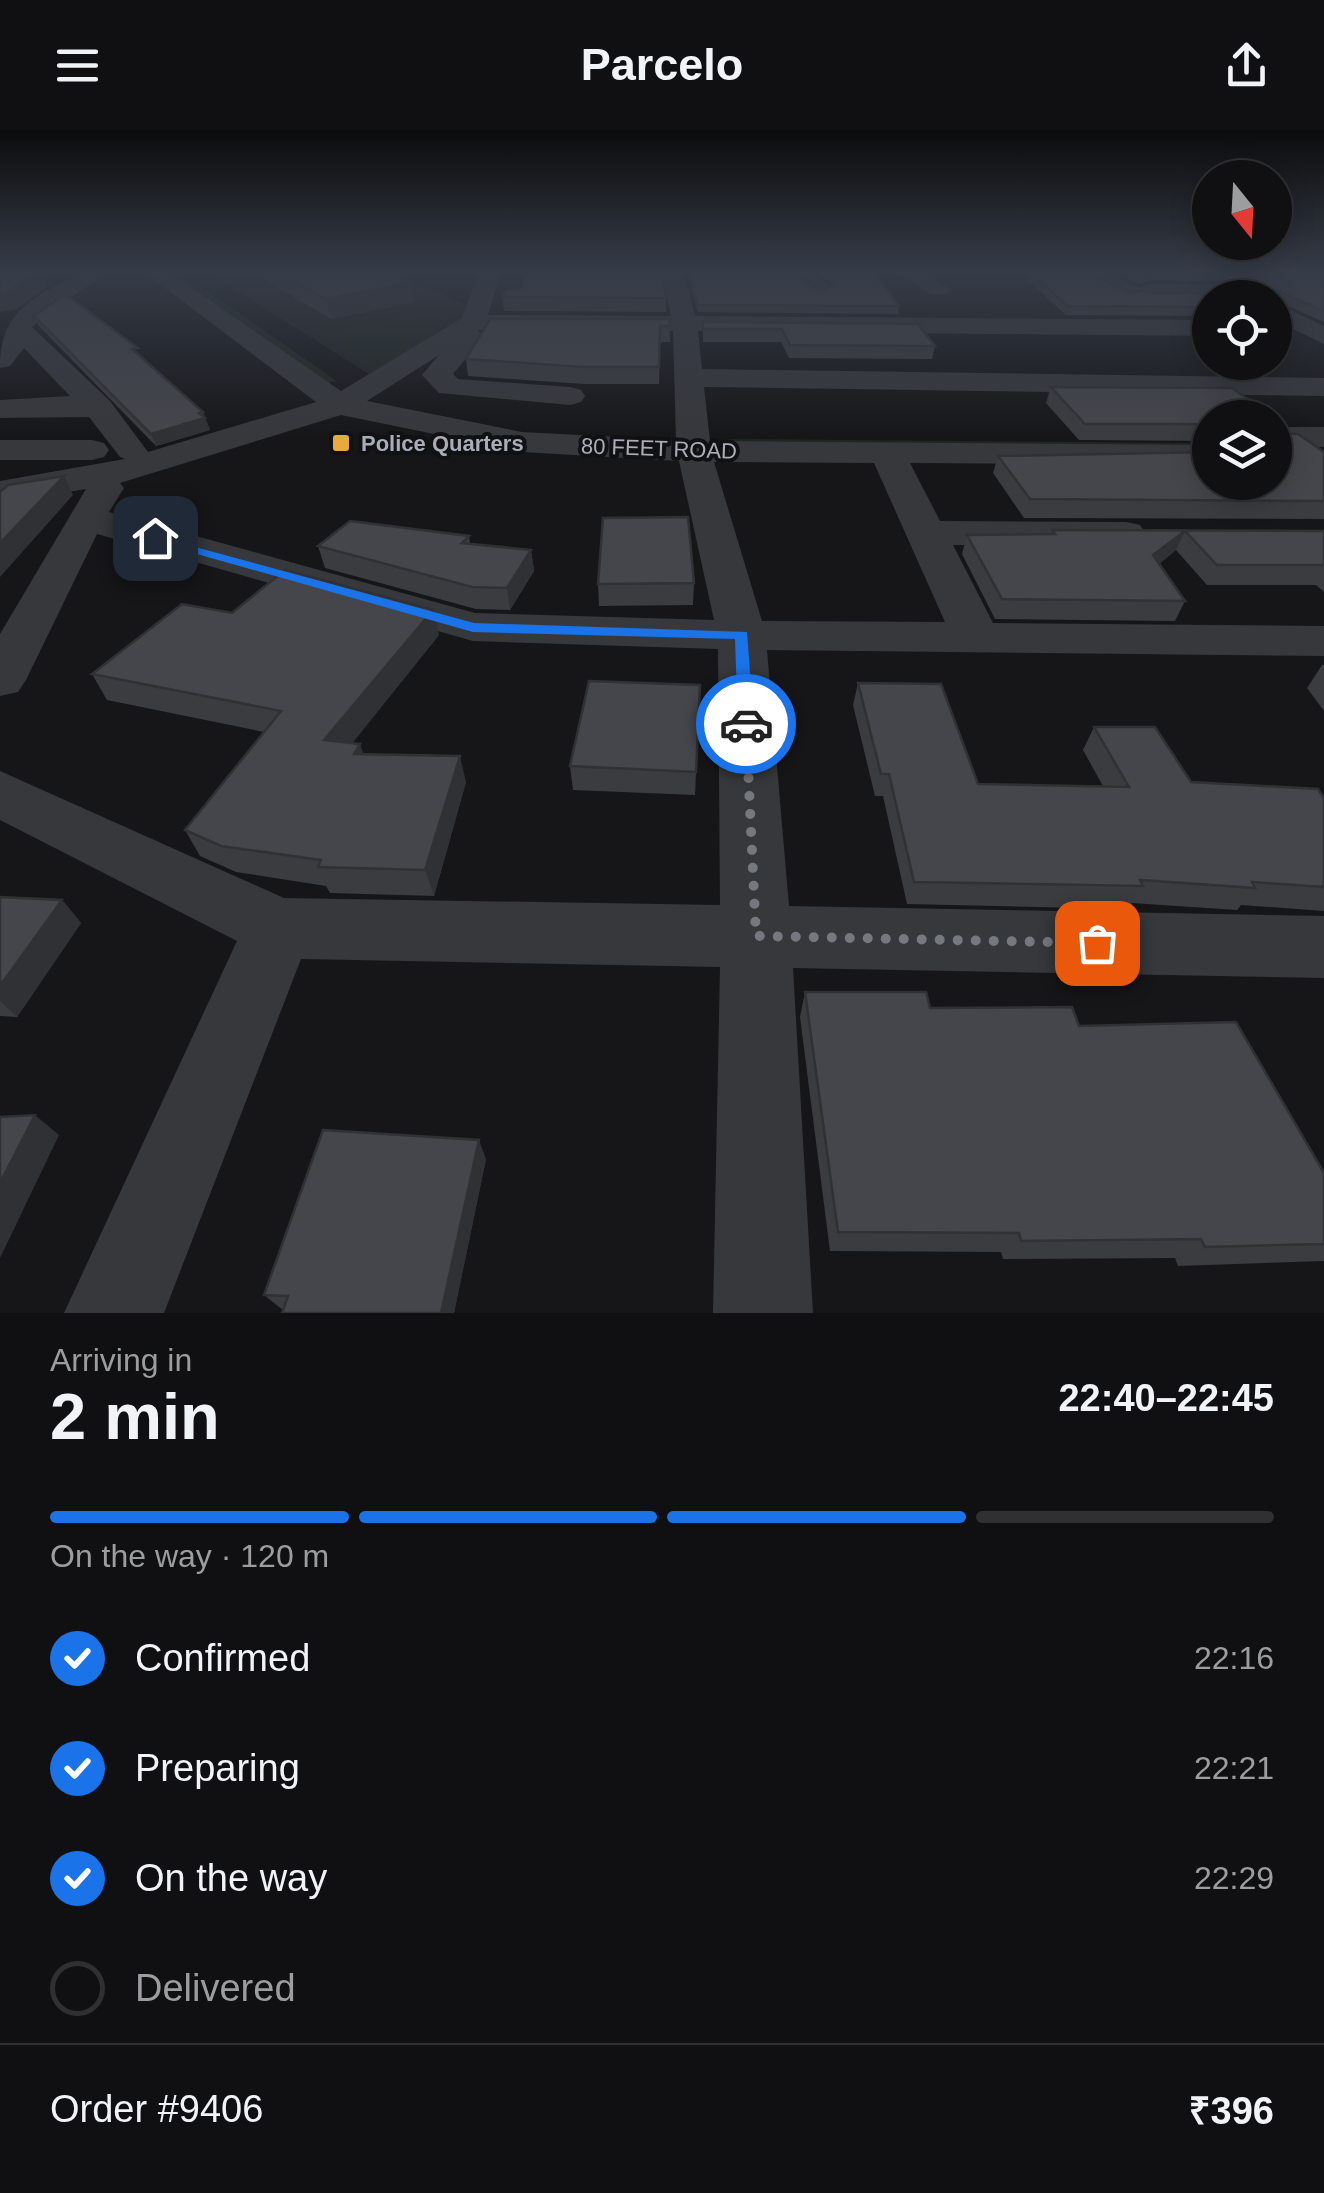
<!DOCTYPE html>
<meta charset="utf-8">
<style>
body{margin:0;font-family:Arial,sans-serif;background:#1e1e20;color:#f1f3f6;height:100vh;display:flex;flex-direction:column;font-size:38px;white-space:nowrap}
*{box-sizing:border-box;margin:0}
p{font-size:32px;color:#9c9d9f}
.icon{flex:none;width:55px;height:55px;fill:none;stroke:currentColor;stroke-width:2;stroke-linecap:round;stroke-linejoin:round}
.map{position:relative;height:1183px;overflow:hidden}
.drawer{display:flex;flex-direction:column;background:#101012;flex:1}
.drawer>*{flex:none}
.needle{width:65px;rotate:162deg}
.fabs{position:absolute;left:1192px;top:30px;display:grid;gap:20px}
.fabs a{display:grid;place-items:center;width:100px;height:100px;border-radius:50%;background:#101012;box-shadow:0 5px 25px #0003,0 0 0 2px #303032;font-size:50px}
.pin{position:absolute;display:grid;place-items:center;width:85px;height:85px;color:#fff;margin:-42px;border-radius:20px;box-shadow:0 5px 15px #0006}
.courier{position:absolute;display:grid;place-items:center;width:100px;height:100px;margin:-50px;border:8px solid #1a73e8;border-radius:50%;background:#fff;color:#222;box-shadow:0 2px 12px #0007}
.overview em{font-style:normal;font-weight:800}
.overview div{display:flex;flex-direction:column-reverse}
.overview{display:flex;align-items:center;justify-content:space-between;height:170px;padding:0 50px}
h1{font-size:65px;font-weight:800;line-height:75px}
.bar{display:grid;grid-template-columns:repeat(4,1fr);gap:15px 10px;align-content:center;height:120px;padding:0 50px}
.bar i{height:12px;border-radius:8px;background:#303032}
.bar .active{background:#1a73e8}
.bar p{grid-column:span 4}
.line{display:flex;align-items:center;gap:25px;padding:0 50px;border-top:2px solid #303032}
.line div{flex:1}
ol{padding:0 50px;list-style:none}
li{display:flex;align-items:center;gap:30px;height:110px}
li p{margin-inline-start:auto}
li .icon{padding:10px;border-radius:50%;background:#1a73e8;color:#fff;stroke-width:4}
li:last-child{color:#9c9d9f}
li i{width:55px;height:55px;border:5px solid #303032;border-radius:50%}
header{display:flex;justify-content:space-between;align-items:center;height:130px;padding:0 50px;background:#101012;font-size:45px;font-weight:800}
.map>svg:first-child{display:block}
.built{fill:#222225}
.green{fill:#202721}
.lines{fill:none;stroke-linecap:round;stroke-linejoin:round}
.minor{fill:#37383c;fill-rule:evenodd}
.wall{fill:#3b3c40}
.shaded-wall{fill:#303134}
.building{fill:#45464b;stroke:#303134;stroke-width:2.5}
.route{fill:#1a73e8}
.done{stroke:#76787f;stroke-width:10;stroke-dasharray:0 18}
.poi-dot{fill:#e7aa3f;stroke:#111113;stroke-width:4}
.labels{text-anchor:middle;stroke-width:8;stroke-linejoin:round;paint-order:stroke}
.far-poi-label{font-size:22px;font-weight:bold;fill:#a9adb7;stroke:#111113;text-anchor:start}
.far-street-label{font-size:22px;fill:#a9adb7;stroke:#111113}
</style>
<header><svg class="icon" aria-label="menu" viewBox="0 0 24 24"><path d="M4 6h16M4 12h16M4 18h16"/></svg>Parcelo<svg class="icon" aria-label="share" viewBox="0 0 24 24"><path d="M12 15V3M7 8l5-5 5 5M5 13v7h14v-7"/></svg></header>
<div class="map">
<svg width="1324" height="1183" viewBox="0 0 1324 1183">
<rect width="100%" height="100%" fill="#161618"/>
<polygon class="built" points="208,142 395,142 468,176 457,196 375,248"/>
<g class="green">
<polygon points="166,142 179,142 337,251 324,254"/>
<polygon points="435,178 450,185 452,192 378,242 317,204"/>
<polygon points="721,309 1210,313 1210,321 721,317"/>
</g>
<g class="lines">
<g class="minor">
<path d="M 82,142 L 109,142 L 54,178 L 32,197 L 110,271 L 148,322 L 316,272 L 144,142 L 169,142 L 341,261 L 462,188 L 479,142 L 501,142 L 488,185 L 671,186 L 662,142 L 684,142 L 695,186 L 1210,190 L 1210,206 L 698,201 L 702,239 L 1324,248 L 1324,266 L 704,257 L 710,311 L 1210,315 L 1210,335 L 910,333 L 940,391 L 1126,392 L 1140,395 L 1146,404 L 1140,413 L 1126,416 L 953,415 L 993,493 L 1324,496 L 1324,526 L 767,520 L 789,776 L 1324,786 L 1324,848 L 793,838 L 813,1183 L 713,1183 L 720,837 L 301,829 L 164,1183 L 64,1183 L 237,811 L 0,690 L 0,641 L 284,768 L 720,775 L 718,519 L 473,511 L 97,404 L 26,550 L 18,562 L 0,566 L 0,504 L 86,359 L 0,373 L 0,351 L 125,329 L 120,327 L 89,287 L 0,288 L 0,270 L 70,266 L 24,218 L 10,236 L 0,238 C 0,178 35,168 82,142 ZM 478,200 L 673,201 L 676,310 L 522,302 L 367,271 L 439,225 L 422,245 L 439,263 L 570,275 L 581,272 L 585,266 L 581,260 L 570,257 L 458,249 L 453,244 L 484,207 ZM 341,285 L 522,322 L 679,331 L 714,490 L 475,483 L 109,382 L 124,358 L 120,353 ZM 714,332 L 874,333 L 945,492 L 762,491 Z"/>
<polygon points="785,142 811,142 832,158 821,165"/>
<polygon points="895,142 922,142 950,159 947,164 931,164"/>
<polygon points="1072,142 1102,142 1140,158 1149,154 1241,155 1252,162 1246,168 1149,168 1140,164 1131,168"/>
<polygon points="1275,173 1324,196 1324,214 1275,190"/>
<rect x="1275" y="297" width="49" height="20"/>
<polygon points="0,310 92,310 104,313 109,320 104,327 92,330 0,330"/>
</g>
</g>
<g class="wall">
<polygon points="252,142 386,142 414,172 331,189"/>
<polygon points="687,142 790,142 820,161 834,155 816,142 873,142 899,176 898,184 698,182"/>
<polygon points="1030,142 1133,163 1250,163 1253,160 1241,151 1149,150 1140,154 1126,148 1128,142 1324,142 1324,192 1277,171 1275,181 1279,185 1275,194 1275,168 1210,168 1210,186 1066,185 1028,150"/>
<polygon points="502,167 666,168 666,182 504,181"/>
<polygon points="34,186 142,228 203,282 210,300 156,316 39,196"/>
<polygon points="669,189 670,212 660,212 659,254 584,254 468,246 466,229"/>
<polygon points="703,192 918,194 935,216 932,229 789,228 781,212 703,212"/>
<polygon points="1051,257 1210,288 1210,311 1079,310 1046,273"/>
<polygon points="1281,303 1324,322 1324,389 1024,388 993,343 998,326 1210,352"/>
<polygon points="1052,400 1324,401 1324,462 1316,455 1207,455 1176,420 1159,434 1185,471 1175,491 995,489 962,424 967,405 1051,404"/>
<polygon points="469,406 470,414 531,420 534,441 510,480 476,479 325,438 318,416"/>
<polygon points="694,453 693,475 599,476 598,454"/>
<polygon points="232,483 439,505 352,613 364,624 466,652 434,766 330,763 326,756 236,742 200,726 185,700 264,602 107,570 92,544"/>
<polygon points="1322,535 1324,535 1324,581 1307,558"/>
<polygon points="858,553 978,654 1103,656 1083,620 1094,597 1191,652 1324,668 1324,781 1241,775 1237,780 1132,773 1128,779 907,774 883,666 875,666 853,575"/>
<polygon points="700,555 695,665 573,660 570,636"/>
<polygon points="0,767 62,770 81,793 17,887 0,886"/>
<polygon points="805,862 1079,896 1324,1043 1324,1131 1178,1136 1175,1128 1003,1129 1001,1122 830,1121 800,887"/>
<polygon points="486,1029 454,1183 282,1183 283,1180 264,1165"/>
</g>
<g class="shaded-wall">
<polygon points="37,142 40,142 47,157 17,179 0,182 0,163"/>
<polygon points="1152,142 1149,150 1140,154 1143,146"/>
<polygon points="410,153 414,172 331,189 326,169"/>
<polygon points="203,282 210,300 156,316 151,304"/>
<polygon points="64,346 73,365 0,447 0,413"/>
<polygon points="1185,401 1176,420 1144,445 1153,425"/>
<polygon points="531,420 534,441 510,480 507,458"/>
<polygon points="433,480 439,505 334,636 324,610"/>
<polygon points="360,614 369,640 354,624"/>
<polygon points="460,626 466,652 434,766 425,740"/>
<polygon points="62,770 81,793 17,887 0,871 0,856"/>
<polygon points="35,985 59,1005 0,1128 0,1053"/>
<polygon points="479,1010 486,1029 454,1183 441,1183"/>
</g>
<g class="building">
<polygon points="0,142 37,142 8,162 0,163"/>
<polygon points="278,142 386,142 410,153 326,169"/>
<polygon points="526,142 662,142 666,168 502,167 507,159 521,159"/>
<polygon points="689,142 790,142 820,161 835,154 835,148 827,142 873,142 899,176 698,175"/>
<polygon points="1030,142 1083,142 1133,163 1143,160 1152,163 1250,163 1259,153 1245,143 1152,142 1143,146 1134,142 1324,142 1324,181 1278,161 1275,181 1279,185 1275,185 1275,168 1210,168 1210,177 1068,176"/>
<polygon points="65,164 138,218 132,219 203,282 199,283 205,288 151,304 34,186"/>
<polygon points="490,189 669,189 670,196 660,196 659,237 583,237 466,229"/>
<polygon points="703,192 918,194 935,216 790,215 782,199 703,199"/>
<polygon points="1051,257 1232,258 1274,288 1210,288 1210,294 1085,294"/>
<polygon points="1275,288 1280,291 1281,303 1298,304 1324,322 1324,371 1030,369 998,326 1210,322 1210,352 1275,352"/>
<polygon points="64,346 0,413 0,362 8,355"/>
<polygon points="688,387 694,453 598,454 603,388"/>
<polygon points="350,391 469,406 462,413 531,420 507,458 472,457 318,416"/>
<polygon points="1052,400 1324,401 1324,435 1217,435 1185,401 1153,425 1185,471 1002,469 967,405 1055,404"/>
<polygon points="285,440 433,480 324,610 360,614 354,624 460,626 425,740 318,737 321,730 221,716 185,700 281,581 92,544 182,474 232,483"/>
<polygon points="589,551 700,555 696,642 570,636"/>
<polygon points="858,553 941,554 978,654 1129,657 1094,597 1155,597 1191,652 1318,659 1324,668 1324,757 1252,752 1255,758 1140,750 1143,756 914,752 889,644 881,644"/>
<polygon points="0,767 62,770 0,856"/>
<polygon points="805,862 926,862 930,878 1072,877 1079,896 1236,892 1324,1043 1324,1114 1205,1117 1201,1109 1021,1111 1019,1103 838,1102"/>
<polygon points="35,985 0,1053 0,987"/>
<polygon points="323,1000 479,1010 441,1183 282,1183 288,1166 264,1165"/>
</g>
<linearGradient id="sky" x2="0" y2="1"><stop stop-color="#0c0c0d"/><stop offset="0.46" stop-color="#363c48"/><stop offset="1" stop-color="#363c48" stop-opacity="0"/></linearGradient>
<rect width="1324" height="308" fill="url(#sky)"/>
<polygon class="route" points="151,405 474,493 747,502 754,594 746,599 738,594 735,509 473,502 151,411"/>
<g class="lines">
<polyline class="done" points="746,594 756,806 1097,813"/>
</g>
<rect class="poi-dot" x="331" y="303" width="20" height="20" rx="5"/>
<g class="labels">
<g class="far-poi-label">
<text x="361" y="321">Police Quarters</text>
</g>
<g class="far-street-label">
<text transform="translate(659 318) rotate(2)" y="8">80 FEET ROAD</text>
</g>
</g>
</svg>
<div class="fabs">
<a><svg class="needle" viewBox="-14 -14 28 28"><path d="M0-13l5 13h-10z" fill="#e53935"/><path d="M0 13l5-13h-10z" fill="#9c9d9f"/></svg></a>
<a><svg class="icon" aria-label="locate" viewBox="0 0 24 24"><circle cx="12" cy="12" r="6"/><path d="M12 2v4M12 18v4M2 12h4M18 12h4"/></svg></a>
<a><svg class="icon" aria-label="layers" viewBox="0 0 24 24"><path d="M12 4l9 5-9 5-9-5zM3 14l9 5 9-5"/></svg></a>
</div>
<div class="pin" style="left:1097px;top:813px;background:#ea580c"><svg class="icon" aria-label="bag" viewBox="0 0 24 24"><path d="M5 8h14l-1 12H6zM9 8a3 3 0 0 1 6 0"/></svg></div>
<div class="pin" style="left:155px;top:408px;background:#1f2937"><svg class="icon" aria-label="home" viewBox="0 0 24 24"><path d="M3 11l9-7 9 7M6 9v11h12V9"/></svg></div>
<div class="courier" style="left:746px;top:594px"><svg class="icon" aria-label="car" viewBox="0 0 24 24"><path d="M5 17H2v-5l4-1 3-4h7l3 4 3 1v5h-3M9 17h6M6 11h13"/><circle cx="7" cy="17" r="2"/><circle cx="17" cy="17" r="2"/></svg></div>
</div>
<section class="drawer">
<div class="overview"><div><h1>2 min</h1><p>Arriving in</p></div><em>22:40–22:45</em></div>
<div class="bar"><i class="active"></i><i class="active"></i><i class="active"></i><i></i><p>On the way · 120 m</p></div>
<ol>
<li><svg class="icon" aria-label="check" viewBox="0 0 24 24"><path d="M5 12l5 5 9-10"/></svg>Confirmed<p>22:16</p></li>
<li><svg class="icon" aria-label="check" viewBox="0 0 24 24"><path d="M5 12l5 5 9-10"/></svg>Preparing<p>22:21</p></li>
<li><svg class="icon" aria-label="check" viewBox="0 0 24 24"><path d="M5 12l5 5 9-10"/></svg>On the way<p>22:29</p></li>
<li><i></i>Delivered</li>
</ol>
<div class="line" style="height:130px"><div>Order #9406</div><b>₹396</b></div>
</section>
